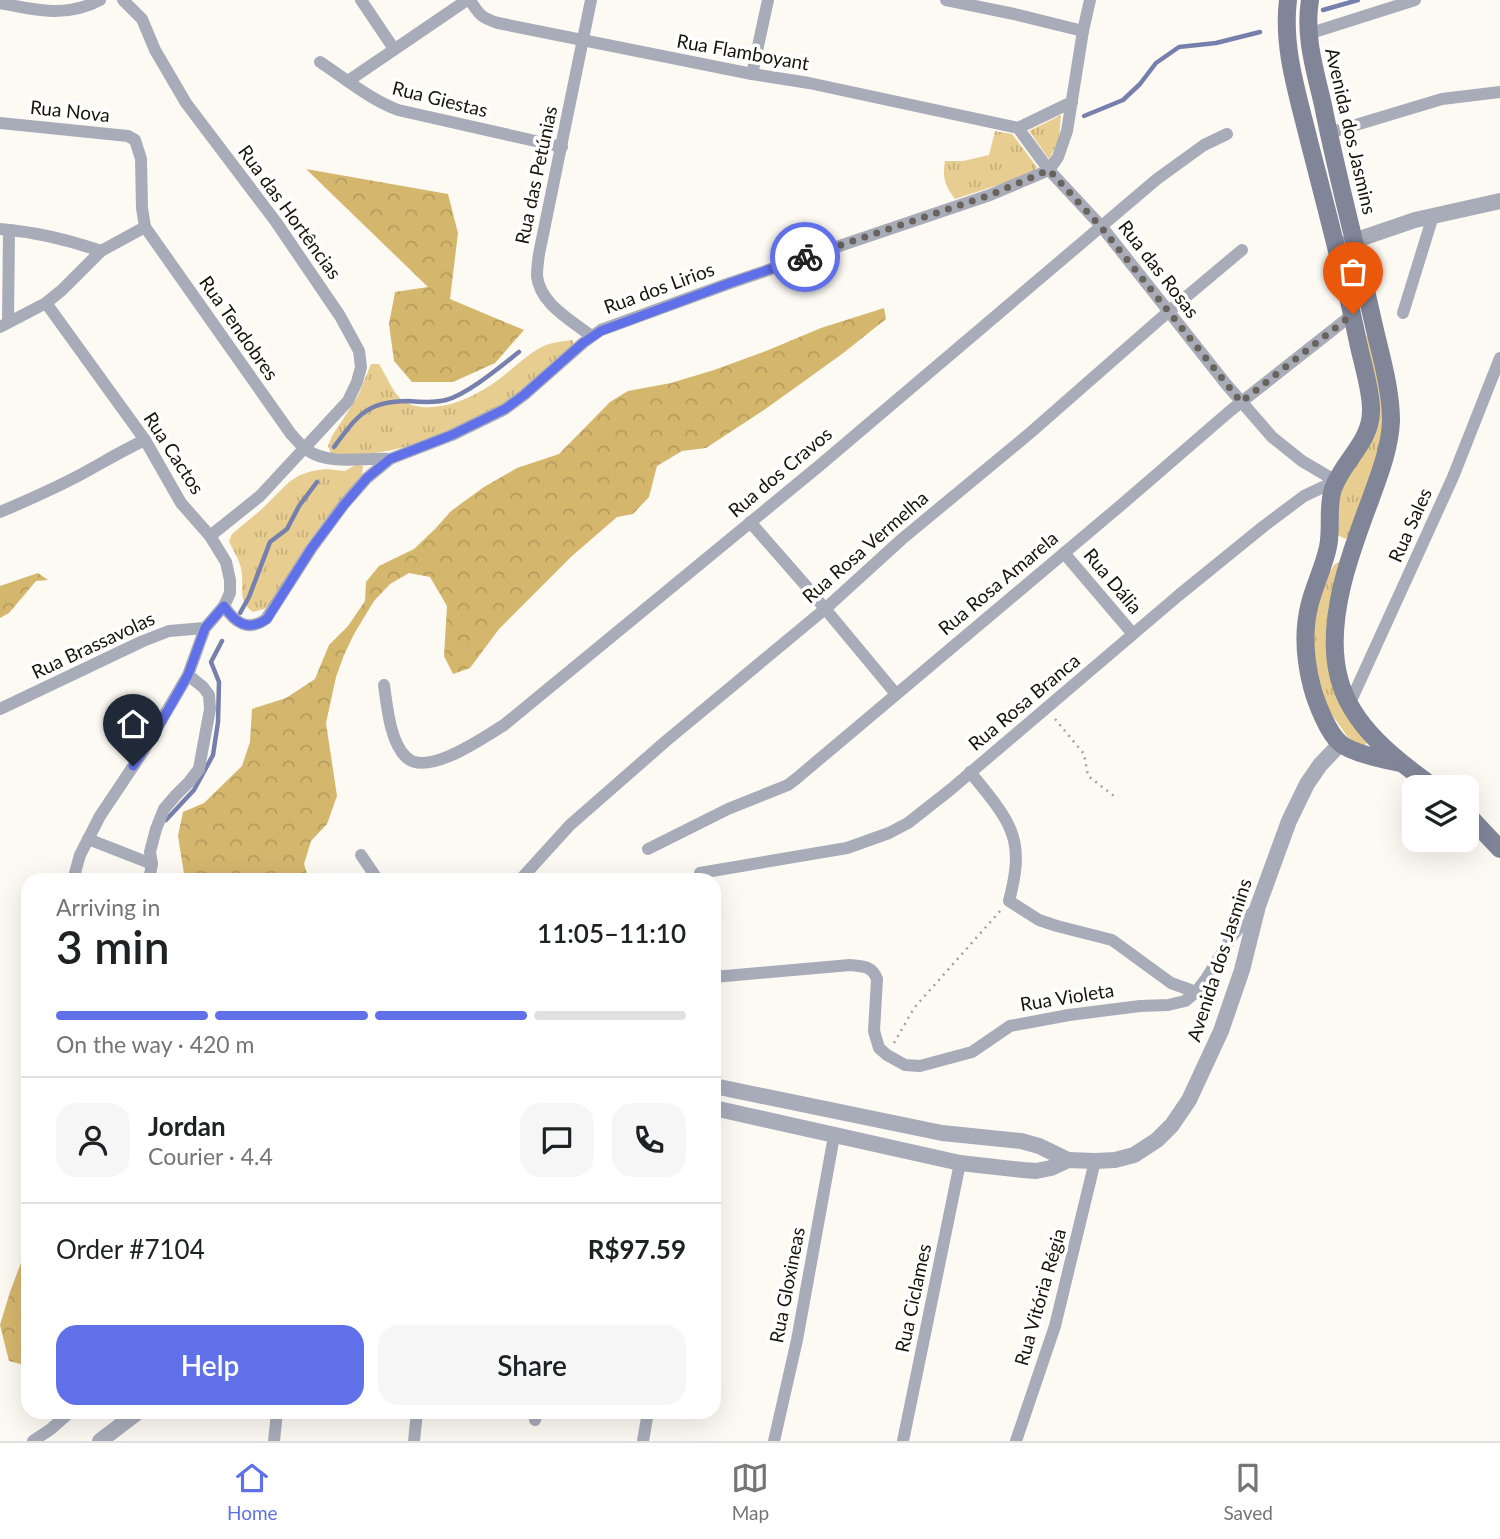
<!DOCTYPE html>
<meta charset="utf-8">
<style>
body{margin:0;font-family:Lato,sans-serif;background:#f6f6f6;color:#202124;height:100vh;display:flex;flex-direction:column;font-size:26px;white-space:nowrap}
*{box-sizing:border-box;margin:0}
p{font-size:23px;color:#757577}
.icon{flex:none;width:38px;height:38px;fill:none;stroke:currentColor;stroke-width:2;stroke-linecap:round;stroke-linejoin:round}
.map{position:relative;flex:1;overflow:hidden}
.details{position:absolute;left:21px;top:873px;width:700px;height:546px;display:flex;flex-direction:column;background:#fff;border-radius:21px;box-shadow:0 7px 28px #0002}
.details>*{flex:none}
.controls{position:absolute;left:1402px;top:775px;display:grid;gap:14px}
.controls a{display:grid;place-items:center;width:77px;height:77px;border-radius:14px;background:#fff;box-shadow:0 7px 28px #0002;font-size:35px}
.pin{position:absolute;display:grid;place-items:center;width:60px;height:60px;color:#fff;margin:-72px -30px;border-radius:50% 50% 50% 0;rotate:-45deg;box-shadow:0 0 7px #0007}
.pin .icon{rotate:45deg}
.courier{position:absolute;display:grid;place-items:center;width:70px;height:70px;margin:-35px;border:5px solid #5f70e8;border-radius:50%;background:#fff;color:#222;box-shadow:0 2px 9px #0007}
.summary em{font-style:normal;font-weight:600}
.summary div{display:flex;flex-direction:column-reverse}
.summary{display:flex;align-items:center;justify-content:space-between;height:119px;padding:0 35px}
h1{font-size:46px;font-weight:600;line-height:52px}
.bar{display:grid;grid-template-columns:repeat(4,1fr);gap:10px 7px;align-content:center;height:84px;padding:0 35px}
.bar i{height:9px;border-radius:5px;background:#e0e0e0}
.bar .on{background:#5f70e8}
.bar p{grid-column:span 4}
.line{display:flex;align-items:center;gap:18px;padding:0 35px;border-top:2px solid #e0e0e0}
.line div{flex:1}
.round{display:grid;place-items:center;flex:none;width:74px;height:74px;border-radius:21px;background:#f6f6f6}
.primary-button{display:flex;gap:14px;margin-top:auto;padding:14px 35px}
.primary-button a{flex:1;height:80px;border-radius:21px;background:#5f70e8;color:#fff;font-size:28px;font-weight:600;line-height:80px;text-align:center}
.primary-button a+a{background:#f6f6f6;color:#202124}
.dock{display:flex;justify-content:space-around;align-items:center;height:98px;border-top:2px solid #e0e0e0;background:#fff;font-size:19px;color:#757577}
.dock a{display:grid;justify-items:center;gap:4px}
.dock .on{color:#5f70e8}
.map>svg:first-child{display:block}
.forest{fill:url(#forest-crowns)}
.park{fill:url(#park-tufts)}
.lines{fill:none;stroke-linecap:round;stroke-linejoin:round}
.stream{stroke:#7780ad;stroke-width:4.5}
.path{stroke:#a5a199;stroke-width:2.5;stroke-dasharray:2 5;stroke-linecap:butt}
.minor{stroke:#a8acb9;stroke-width:12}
.tertiary{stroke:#a8acb9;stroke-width:16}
.secondary{stroke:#808598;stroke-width:18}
.done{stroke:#69645b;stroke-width:7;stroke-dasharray:0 12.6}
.route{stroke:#5f70e8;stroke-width:9}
.labels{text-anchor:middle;stroke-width:7;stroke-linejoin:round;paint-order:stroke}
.street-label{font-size:19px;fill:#191409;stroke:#fff}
</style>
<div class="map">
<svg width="1500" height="1441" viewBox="0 0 1500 1441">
<defs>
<pattern id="forest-crowns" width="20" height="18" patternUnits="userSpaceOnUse" patternTransform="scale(1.75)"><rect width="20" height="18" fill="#d5b66d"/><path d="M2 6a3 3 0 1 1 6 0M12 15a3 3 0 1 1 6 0" fill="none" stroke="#b69c5d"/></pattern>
<pattern id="park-tufts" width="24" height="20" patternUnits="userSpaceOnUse" patternTransform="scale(1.75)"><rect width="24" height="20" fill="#e8cd90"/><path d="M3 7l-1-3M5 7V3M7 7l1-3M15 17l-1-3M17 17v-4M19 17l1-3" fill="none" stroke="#c6af7b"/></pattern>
</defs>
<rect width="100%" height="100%" fill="#fdfaf4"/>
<g class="forest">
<polygon points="306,169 448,194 458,233 450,299 524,330 495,363 453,382 412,382 394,361 389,324 395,292 428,287"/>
<polygon points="884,308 886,319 842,354 764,410 706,448 682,451 657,466 649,497 633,514 617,517 572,556 499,629 470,668 453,674 444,656 447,606 430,577 409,573 390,584 374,601 354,634 344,655 336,677 326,723 337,796 327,824 311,841 304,864 309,880 185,880 178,836 183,812 204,803 242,766 250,742 252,709 286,698 315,679 329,645 348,626 365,601 366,582 379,566 414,549 435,529 451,511 484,487 517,468 559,454 610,402 628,391 671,383 714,370 766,351 821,328"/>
<polygon points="38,573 48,580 36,581 9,613 0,618 0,586"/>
<polygon points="28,1244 28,1366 9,1361 0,1325 10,1292"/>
</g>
<g class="park">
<polygon points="1061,115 1059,140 1049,159 1029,131"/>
<path d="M 995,131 L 1012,134 L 1037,167 L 1032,174 L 955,199 C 945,186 942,177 945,161 L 963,161 L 989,155 Z"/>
<polygon points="1367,335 1385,394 1381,450 1352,536 1345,539 1338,535 1337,502 1343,482 1367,444 1364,340"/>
<path d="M 573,340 L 573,345 C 550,365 528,387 503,404 C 494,410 484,414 475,419 C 430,442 382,459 331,453 L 328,446 L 332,436 L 358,396 L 371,364 L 379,364 C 385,373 391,388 398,396 C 405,404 414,406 422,407 C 451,409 480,394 502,377 C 516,366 530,352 546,345 C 555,342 564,341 573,340 Z"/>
<path d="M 357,464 L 363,466 L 362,475 L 330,513 L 308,543 L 273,601 L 264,609 L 253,612 C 236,600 245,586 241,568 C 239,559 233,550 229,541 L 232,534 L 262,509 L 289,482 L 300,475 L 312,471 L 326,469 L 345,471 Z"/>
<polygon points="1339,562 1341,568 1329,604 1327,642 1368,740 1365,746 1358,747 1347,736 1330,712 1317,684 1312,623 1325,579 1335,564"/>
</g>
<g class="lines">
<g class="stream">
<polyline points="1323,10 1358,0"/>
<polyline points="1084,116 1123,100 1140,84 1156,63 1179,47 1216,43 1260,32"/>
<path d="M 334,447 C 357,416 367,401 408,401 C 420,402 435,403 446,400 C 468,394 501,366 519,352"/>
<polyline points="240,613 249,597 270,542 287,529 299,506 317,482"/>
<polyline points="166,820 194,790 213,755 218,722 219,682 211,662 222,641"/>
</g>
<g class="path">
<polyline points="1055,719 1084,754 1088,776 1114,796"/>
<polyline points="894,1043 914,1008 1001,910"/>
</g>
<g class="minor">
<polyline points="123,0 142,19 155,50 186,103 276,222 340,316 359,351 361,367 357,382 348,401 260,496 210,536"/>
<polyline points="361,0 394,49"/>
<path d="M 470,0 C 479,15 482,18 498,23 L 752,74 L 809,83 L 1018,128 L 1072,102"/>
<path d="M 591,0 L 539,254 C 538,261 537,269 537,276 C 540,304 571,320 591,336"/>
<polyline points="946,0 1014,14 1083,31"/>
<path d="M 0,3 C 34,10 67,18 100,0"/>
<polyline points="1308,34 1415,0"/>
<path d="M 320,62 C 346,79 369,99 398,110 L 562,147"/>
<polyline points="752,74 768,0"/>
<polyline points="348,81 467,0"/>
<path d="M 0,123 L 128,136 L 135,140 L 141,159 L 142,208 L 145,227 L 291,434 C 296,439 301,446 307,450 C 330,466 363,457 390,459"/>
<polyline points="1018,128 1049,170 1102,227 1226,384 1272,437 1302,461 1336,481"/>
<polyline points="1329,133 1442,99 1500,92"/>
<path d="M 0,229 C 37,232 66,239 101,251"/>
<polyline points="46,303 145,440 181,503 210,536 226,562 230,580 230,593 224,606 205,628 188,675 144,750 100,816 80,855 73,880"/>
<polyline points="1403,313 1433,216"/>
<polyline points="8,322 9,230"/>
<polyline points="0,327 46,303 62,290 101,251 145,227"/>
<path d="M 0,512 C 26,501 51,490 76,477 C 99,465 121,451 145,440"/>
<polyline points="750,522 807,587 896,694"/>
<polyline points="1064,553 1133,634"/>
<path d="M 224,606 C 235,623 248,632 266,619 L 311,549 L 344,504 L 367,478 L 390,459 L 452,435 L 505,409 L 524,395 L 583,343 L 601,330 L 730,283 L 990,195 L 1049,170 L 1058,157 L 1067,131 L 1083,31 L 1090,0"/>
<path d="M 384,685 C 387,706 390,742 406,757 C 427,778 484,737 504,725 L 819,466 L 1157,179 L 1204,145 L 1227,134"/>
<polyline points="1349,705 1453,477 1500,358"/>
<polyline points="0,709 143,641 169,631 205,628"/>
<path d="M 970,772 C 983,788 1004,812 1011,831 C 1020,853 1015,878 1009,901 L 1039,920 L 1057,926 L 1112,940 L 1171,983 L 1196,992"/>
<polyline points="88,839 152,864"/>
<polyline points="648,849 728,809 788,785 797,778 1120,506 1230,411 1353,314"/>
<polyline points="361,855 378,880"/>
<polyline points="700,873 847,848 889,833 908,823 950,790 1179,595 1264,526 1304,496 1336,481"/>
<polyline points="149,880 152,864 150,852 156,829 164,809 176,795 189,782 199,769 202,752 210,709 209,695 203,687 188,675"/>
<polyline points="520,880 570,825 666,741 825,609 902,539 1030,433 1168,312 1242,250"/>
<path d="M 714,977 L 850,965 C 863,966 872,966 877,979 L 874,1031 L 879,1048 L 887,1055 L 905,1065 L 920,1066 L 972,1052 L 1010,1026 L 1069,1015 L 1140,1006 L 1168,1005 L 1185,1001 L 1196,992 L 1206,979 L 1233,935 L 1258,906"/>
<polyline points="535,1420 537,1412"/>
<polyline points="33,1441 51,1429 70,1412"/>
<polyline points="274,1441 277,1412"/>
<polyline points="414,1441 417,1412"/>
<polyline points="643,1441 648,1412"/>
<polyline points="774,1441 797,1340 834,1136"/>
<polyline points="903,1441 960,1163"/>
<polyline points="1016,1441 1055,1326 1095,1161"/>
</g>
<g class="tertiary">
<polyline points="1336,247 1415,220 1500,201"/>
<polyline points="714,1086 942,1133 1021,1141 1039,1146 1068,1160"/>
<polyline points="714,1108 960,1163 1023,1170 1036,1171 1051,1168 1068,1160 1095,1161 1115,1160 1134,1155 1157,1140 1172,1125 1189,1100 1221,1031 1242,970 1258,906 1289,821 1307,784 1320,765 1340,744"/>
<polyline points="100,1441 138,1412"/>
</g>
<g class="secondary">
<path d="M 1288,0 C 1282,48 1298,95 1309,141 C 1326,207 1344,274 1358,342 C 1362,362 1371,389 1371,409 C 1372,442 1343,460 1333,489 C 1327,507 1332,528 1328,547 C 1324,566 1315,584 1310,603 C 1303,629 1305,660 1312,687 C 1316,702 1328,733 1340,743 C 1351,753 1385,760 1400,763"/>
<path d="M 1310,0 C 1304,36 1315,70 1323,105 C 1337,176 1356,246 1372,317 C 1379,350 1391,386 1391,421 C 1390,447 1380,473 1371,498 C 1351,551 1324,621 1339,678 C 1351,726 1396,760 1435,788"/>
<polyline points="1466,813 1500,849"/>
</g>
</g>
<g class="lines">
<polyline class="done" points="805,257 990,195 1049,170 1101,227 1241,402 1353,314"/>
<path class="route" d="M 133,766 L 159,726 L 188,675 L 205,628 L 224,606 C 235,623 248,632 267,619 L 311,549 L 344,505 L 367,478 L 390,459 L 452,435 L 505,409 L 524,395 L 583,343 L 601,331 L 730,283 L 805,257"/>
</g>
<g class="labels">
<g class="street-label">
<text transform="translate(743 52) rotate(10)" y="7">Rua Flamboyant</text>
<text transform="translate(440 99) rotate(14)" y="7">Rua Giestas</text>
<text transform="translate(70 111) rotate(6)" y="7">Rua Nova</text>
<text transform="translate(1351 131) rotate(77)" y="7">Avenida dos Jasmins</text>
<text transform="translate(536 175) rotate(-78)" y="7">Rua das Petúnias</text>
<text transform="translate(290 212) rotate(54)" y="7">Rua das Hortências</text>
<text transform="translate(1159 269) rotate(52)" y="7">Rua das Rosas</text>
<text transform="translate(659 288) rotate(-20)" y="7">Rua dos Lirios</text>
<text transform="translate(239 328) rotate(55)" y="7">Rua Tendobres</text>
<text transform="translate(174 453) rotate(57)" y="7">Rua Cactos</text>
<text transform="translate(780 472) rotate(-40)" y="7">Rua dos Cravos</text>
<text transform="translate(1410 525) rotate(-66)" y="7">Rua Sales</text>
<text transform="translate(865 547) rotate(-41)" y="7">Rua Rosa Vermelha</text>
<text transform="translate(1113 581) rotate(50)" y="7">Rua Dália</text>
<text transform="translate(998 583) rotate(-40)" y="7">Rua Rosa Amarela</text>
<text transform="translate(93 645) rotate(-25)" y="7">Rua Brassavolas</text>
<text transform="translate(1024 702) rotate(-40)" y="7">Rua Rosa Branca</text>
<text transform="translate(1219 960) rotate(-72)" y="7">Avenida dos Jasmins</text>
<text transform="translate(1067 997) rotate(-9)" y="7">Rua Violeta</text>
<text transform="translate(787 1285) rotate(-79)" y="7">Rua Gloxineas</text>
<text transform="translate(1040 1297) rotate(-74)" y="7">Rua Vitória Régia</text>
<text transform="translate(913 1298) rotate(-78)" y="7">Rua Ciclames</text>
</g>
</g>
</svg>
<div class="controls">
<a><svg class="icon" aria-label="layers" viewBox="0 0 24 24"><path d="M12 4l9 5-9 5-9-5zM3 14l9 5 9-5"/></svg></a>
</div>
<div class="pin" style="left:1353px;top:314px;background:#ea580c"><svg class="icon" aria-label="bag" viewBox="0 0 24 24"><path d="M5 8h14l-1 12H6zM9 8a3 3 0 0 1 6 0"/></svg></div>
<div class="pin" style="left:133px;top:766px;background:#1f2937"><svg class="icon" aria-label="home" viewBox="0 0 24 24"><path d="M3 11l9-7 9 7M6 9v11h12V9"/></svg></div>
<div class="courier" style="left:805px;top:257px"><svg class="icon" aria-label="bike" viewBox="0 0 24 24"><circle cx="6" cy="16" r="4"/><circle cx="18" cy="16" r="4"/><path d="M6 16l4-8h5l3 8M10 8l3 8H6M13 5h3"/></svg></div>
<section class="details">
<div class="summary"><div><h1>3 min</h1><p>Arriving in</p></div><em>11:05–11:10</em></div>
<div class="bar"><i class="on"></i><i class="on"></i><i class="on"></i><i></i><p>On the way · 420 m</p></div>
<div class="line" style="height:126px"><a class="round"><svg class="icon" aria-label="person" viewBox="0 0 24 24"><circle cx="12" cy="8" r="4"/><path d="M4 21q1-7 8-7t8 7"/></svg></a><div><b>Jordan</b><p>Courier · 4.4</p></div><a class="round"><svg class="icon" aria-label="chat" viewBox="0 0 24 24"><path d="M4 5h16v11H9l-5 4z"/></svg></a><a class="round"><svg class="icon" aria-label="phone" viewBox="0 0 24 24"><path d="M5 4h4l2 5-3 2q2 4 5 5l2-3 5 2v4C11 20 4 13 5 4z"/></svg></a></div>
<div class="line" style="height:91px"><div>Order #7104</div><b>R$97.59</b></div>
<div class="primary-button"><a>Help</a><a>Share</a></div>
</section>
</div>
<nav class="dock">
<a class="on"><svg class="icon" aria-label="home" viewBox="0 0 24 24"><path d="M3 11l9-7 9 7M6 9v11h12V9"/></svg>Home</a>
<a><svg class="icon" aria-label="map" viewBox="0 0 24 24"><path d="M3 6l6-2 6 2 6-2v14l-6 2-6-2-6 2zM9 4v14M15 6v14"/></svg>Map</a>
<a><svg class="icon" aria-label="saved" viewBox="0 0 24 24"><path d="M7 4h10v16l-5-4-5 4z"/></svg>Saved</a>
</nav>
